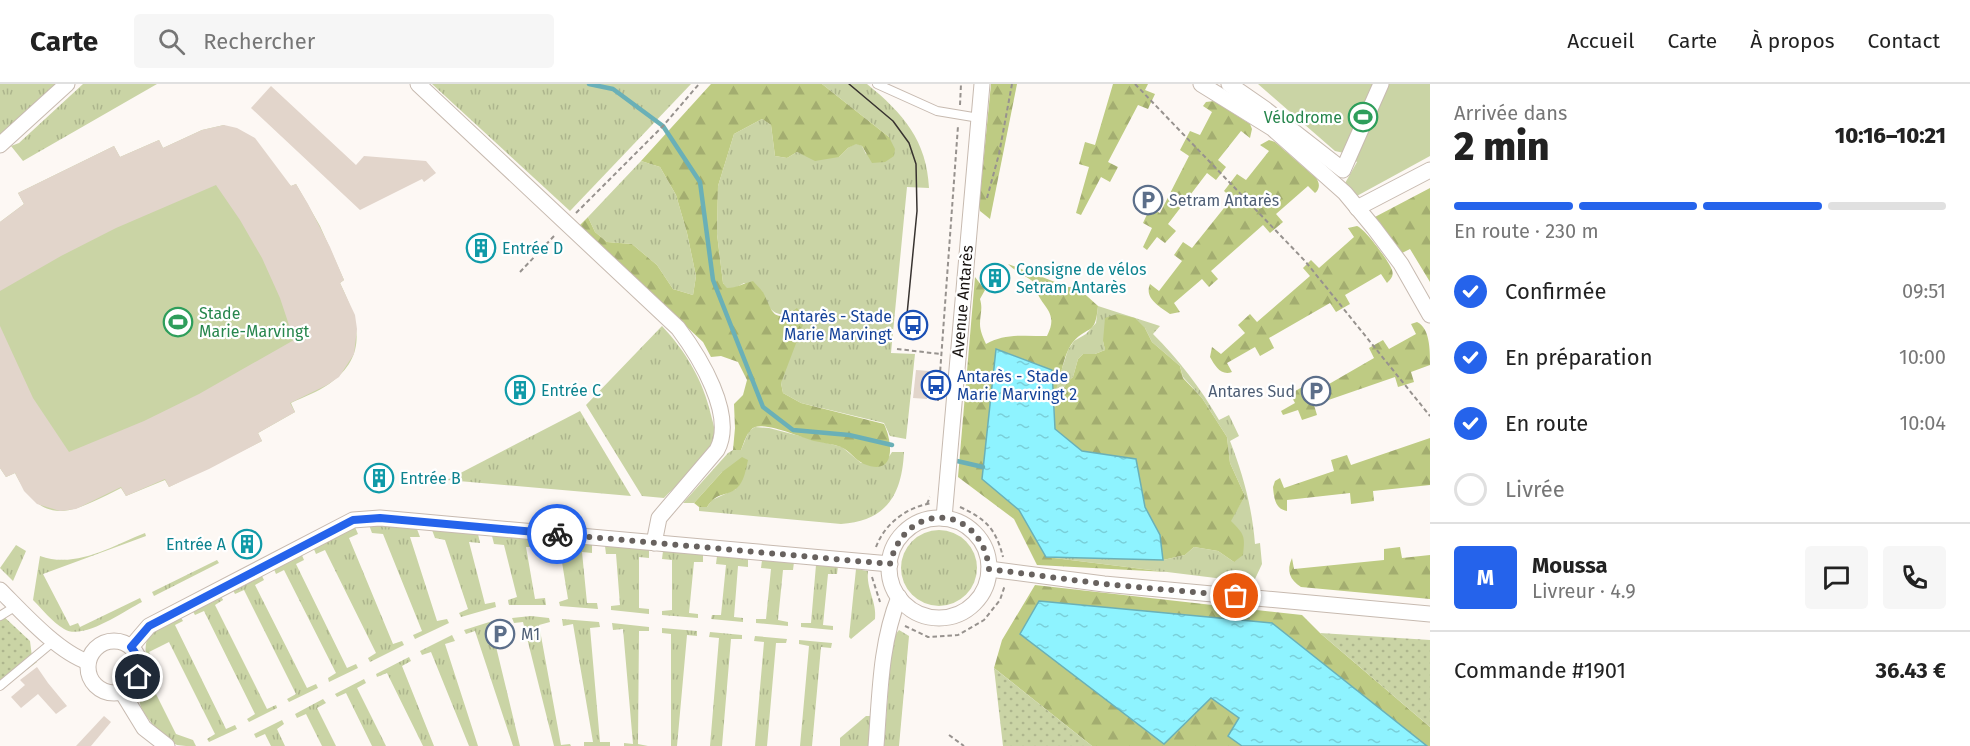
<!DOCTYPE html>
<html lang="fr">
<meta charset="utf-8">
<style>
body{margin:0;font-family:"Fira Sans",sans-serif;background:#f6f6f6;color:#222;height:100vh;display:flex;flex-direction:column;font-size:22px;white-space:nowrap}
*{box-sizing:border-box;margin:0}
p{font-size:20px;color:#767676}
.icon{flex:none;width:33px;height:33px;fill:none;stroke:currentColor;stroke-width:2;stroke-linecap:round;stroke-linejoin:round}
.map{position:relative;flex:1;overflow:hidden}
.side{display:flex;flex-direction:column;background:#fff;width:540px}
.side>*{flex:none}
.pin{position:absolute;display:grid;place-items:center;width:51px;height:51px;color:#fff;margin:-26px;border:3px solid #fff;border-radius:50%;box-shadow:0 2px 6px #0007}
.courier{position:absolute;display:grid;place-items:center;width:60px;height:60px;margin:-30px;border:4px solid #2563eb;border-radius:50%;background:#fff;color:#222;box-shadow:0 2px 8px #0007}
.overview em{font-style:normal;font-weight:800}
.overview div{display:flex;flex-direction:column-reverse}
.overview{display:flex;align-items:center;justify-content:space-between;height:102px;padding:0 24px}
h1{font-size:39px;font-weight:800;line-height:45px}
.bar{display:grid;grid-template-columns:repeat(4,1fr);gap:9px 6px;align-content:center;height:72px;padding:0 24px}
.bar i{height:8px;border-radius:4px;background:#e0e0e0}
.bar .current{background:#2563eb}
.bar p{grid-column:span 4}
.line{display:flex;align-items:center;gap:15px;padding:0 24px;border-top:2px solid #e0e0e0}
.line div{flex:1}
.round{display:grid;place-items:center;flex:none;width:63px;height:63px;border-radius:6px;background:#f6f6f6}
ol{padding:0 24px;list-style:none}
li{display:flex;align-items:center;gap:18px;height:66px}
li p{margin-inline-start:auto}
li .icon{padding:6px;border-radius:50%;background:#2563eb;color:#fff;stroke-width:4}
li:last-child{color:#767676}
li i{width:33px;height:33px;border:3px solid #e0e0e0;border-radius:50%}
header{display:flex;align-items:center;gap:36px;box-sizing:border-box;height:84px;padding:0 30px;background:#fff;border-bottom:2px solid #e0e0e0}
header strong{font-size:28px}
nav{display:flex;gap:33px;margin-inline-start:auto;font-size:21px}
.search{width:420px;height:54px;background:#f6f6f6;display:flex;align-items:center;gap:15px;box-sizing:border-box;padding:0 21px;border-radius:6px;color:#767676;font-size:22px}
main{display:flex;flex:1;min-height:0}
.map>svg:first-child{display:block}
.grass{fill:url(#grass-tufts)}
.forest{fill:url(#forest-firs)}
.park{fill:url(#park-dots)}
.pitch{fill:#cad4a5}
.water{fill:url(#water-ripples);stroke:#6ab0b7;stroke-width:1.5}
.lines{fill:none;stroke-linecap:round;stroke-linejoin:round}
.stream{stroke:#6ab0b7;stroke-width:4.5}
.building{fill:#e2d5cb}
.lane-casing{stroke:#c7bab0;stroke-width:10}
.street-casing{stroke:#c7bab0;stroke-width:17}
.path{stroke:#97928e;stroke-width:2;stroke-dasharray:4.5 3;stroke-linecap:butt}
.lane{stroke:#fff;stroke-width:8}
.street{stroke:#fff;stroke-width:15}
.tram{stroke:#383330;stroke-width:1.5}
.done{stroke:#68625f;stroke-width:6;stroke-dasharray:0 10.8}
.route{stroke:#2563eb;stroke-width:8}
.labels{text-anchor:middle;stroke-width:4.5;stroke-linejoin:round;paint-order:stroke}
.leisure-label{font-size:16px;fill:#27864d;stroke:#fff;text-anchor:end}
.service-label{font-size:16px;fill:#4e5e75;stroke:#fff;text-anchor:start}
.culture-label{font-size:16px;fill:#0d838f;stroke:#fff;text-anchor:start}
.street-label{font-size:16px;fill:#17120f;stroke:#fff}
.transit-label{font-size:16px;fill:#164399;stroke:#fff;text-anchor:end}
</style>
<header>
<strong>Carte</strong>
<div class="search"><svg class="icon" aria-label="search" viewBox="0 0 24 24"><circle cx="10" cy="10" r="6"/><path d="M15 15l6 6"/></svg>Rechercher</div>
<nav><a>Accueil</a><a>Carte</a><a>À propos</a><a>Contact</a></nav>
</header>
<main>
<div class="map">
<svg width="1430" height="662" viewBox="0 0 1430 662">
<defs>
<pattern id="grass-tufts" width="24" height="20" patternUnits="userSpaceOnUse" patternTransform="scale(1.5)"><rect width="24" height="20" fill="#cad4a5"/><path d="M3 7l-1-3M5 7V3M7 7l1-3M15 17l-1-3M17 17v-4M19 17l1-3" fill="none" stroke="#adb58d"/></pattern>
<pattern id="forest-firs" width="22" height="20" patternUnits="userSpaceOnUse" patternTransform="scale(1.5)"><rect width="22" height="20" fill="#becb83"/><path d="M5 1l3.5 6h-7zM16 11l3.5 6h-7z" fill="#a3ad70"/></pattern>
<pattern id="park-dots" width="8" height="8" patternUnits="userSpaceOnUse" patternTransform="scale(1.5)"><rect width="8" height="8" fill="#cad4a5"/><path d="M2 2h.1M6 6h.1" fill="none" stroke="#adb58d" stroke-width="1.8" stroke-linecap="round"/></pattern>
<pattern id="water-ripples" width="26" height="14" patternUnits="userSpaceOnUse" patternTransform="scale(1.5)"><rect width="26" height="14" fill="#8ef3ff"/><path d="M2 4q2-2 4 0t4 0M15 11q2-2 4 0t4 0" fill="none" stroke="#7acfd9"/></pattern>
</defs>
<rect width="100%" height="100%" fill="#fdf8f4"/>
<g class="grass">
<polygon points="0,0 58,0 0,54"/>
<polygon points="83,0 157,0 23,77 11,62 19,59"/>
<polygon points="432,0 691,0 570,127"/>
<path d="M 822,0 L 867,0 C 903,29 927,57 929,104 L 907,103 L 891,269 L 915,270 L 906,355 L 890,352 L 884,339 L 801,319 L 783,309 L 781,299 L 788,231 C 770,231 768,222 762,207 L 744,199 L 735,204 L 727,205 L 723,199 L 717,150 L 718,102 L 734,50 L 762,35 L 771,41 L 775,72 L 787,74 L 797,68 L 809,73 L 839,73 L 848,64 L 856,59 L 862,62 L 866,70 L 889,53 Z"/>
<polygon points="641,77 660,83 676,111 687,149 696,192 693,211 673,205 657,181 632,160 607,158 595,148 588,133"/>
<path d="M 1098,222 L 1160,242 L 1153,250 C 1179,276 1200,303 1219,336 L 1229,331 L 1239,352 L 1230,357 C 1243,390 1252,423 1255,460 L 1260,459 L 1262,480 L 1255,495 L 1248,498 L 1046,473 L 1163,476 L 1185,471 L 1194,463 L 1218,467 L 1234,478 L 1230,437 L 1245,412 L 1230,379 L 1227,353 L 1202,314 L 1183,293 L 1180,282 L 1152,258 L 1145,244 L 1103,257 L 1105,266 L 1095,270 L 1083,270 L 1078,275 L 1073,293 L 1067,298 L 1054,322 L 1053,312 L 1068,266 L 1074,257 L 1086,250 L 1096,239 Z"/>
<path d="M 662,242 C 686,268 703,296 711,331 C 713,339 717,350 714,358 C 708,374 676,401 664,414 L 642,412 L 586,321 Z"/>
<polygon points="580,327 631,412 447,396"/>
<path d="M 755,343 L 769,344 L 842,363 L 861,379 L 885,379 L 892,368 L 904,368 C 902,410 887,437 841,440 L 699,427 L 699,423 L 707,423 L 712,416 L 736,405 L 722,388 L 694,419 L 683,419 L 728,369 L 733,366 L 741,366 L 749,347 Z"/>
<polygon points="369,441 417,445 420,453 410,453 437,537 447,535 449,539 415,555 413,551 422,547 383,450 372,449"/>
<polygon points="355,443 358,450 349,454 393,560 402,557 404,561 370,578 368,574 376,569 325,466 316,470 313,463"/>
<polygon points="432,446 478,450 480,459 469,458 485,520 495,518 496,523 461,533 459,529 468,525 445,456 435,454"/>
<circle cx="939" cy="484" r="38"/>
<path d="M 145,449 L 146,452 L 43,490 L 70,542 L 78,539 L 80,543 L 140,514 L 142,518 C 124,527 83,557 64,545 C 52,538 42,525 33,516 L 40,472 C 76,485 112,462 145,449 Z"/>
<polygon points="492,452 535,455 537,463 526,463 535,515 545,514 546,521 509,521 508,516 517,513 504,461 494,460"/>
<polygon points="549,457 592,461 592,469 582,468 587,519 597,519 598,525 560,522 559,518 568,515 560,466 550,464"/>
<polygon points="16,461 26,467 13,497 0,484"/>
<polygon points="605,462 649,466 649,474 639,473 639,524 649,525 649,530 611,526 611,522 620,521 616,470 606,470"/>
<polygon points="663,467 703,470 703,478 694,478 689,529 698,530 698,534 662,531 662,527 672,526 672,476 662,475"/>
<polygon points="301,469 304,476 296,480 347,584 356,580 358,584 329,598 328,594 336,589 284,486 276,490 273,483"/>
<polygon points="717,472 748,474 748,483 738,482 734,533 743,534 743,538 711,535 712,531 721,531 726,481 716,480"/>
<polygon points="217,476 219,479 154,512 152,508"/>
<polygon points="762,476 794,478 793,486 783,486 778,536 788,538 788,542 756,539 756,535 766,535 771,485 761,484"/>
<polygon points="816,481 838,482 837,490 828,490 823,541 833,542 833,546 801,543 801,539 811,539"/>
<path d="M 856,485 L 868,487 C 866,505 877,518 875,535 L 851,555 L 849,553 Z"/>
<polygon points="261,490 264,496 255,501 307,604 316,600 318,604 289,618 287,615 296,610 244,506 235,510 232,504"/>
<polygon points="220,510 223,516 215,521 267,625 276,621 277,624 249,638 247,635 255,630 204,527 195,531 191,524"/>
<path d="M 179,530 L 183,537 L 175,541 L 226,645 L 235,641 L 237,645 L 209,658 L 207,655 L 215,650 L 169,558 L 149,568 L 155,580 L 150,598 L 176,650 L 193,656 L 196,662 C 190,662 182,662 177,661 C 166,655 143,633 140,620 C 138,607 146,596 146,584 C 147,571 142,558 152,548 C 158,540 171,535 179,530 Z"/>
<polygon points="531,532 549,534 550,538 539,541 561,661 570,660 571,662 554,662 523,538 514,539 512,534"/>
<polygon points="499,535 500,539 491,542 520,662 513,662 475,547 466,550 464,546"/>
<polygon points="562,535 599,538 600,543 590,544 600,658 610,658 610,662 584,662 584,658 593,658 573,540 563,542"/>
<polygon points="612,539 649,543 649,547 639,547 638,660 648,662 624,662 624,659 633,660 623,545 613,546"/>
<polygon points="662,544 697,547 697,552 687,551 677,662 671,662 671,550 662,549"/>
<polygon points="899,546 909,552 899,662 884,662 892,555"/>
<polygon points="710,548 742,551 742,555 731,555 722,662 710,662 719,554 709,553"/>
<polygon points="452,551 455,557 445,560 478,662 469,662 431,568 422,571 420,567"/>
<polygon points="755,552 787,555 786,559 776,559 767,662 755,662 764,558 754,557"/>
<polygon points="799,556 832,559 831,564 821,563 812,662 800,662 809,562 799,560"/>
<polygon points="409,573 411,577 402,582 434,662 423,662 387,589 377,593 376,590"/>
<polygon points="364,595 366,599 357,604 386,662 372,662 346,609 337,613 335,610"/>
<polygon points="323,615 326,619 317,624 336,662 322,662 306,630 297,634 295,630"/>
<polygon points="866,632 873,632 870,662 840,662 840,654"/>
<polygon points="282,636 284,640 277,645 285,662 271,662 265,650 256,654 254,650"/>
</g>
<g class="forest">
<path d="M 711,0 L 822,0 L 889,53 L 895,65 L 894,72 L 885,78 L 872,79 L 862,62 L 856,60 L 848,64 L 839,73 L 815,77 L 797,68 L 787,74 L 775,72 L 771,41 L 762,35 L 734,50 L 718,102 L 717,150 L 723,199 L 727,204 C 737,204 744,199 753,197 C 756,201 760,204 763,208 C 772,226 773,242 797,224 L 802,231 L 803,241 L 781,299 L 783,309 L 801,319 L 884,340 C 893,359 896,393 864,380 C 855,376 850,367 841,363 C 833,360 823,359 814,357 C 799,353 769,339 755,343 C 747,346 744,359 741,366 L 733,366 L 735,344 L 734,320 L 743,311 L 747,296 L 738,278 L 721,272 L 711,273 L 703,258 L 579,142 L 588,133 L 595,148 L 607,158 L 632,160 L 657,181 L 673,205 L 693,211 L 696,192 L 687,149 L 676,111 L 660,83 L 641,77 Z"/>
<polygon points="991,0 1017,0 990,135 980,127 979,122"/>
<polygon points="1113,0 1148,0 1145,6 1155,10 1148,25 1138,21 1108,78 1118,83 1110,98 1101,93 1081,131 1076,129 1089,83 1079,80 1085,58 1095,61"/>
<polygon points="1214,17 1250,40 1252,45 1250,54 1241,47 1218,76 1226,83 1216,96 1207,89 1168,140 1176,147 1165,159 1157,153 1147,166 1143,163 1152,144 1143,139 1150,124 1160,129 1189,72 1180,66 1190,47 1200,51 1212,28 1203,22 1206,18"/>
<path d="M 1269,56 L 1275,58 L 1316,94 C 1320,99 1320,105 1315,109 L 1308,102 L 1276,130 L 1283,138 L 1270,149 L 1263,141 L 1211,187 L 1218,195 L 1209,203 L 1202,195 L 1174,219 L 1180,228 L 1170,230 C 1159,222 1144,214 1150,200 L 1159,207 L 1182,177 L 1174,171 L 1183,158 L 1192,164 L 1232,114 L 1224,107 L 1237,90 L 1246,96 L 1269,67 L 1260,61 Z"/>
<polygon points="1430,104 1430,198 1410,165 1400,170 1373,134"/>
<path d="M 1357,142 C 1365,145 1389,177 1392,186 C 1394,192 1391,195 1387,199 L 1381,190 L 1345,211 L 1350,220 L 1336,228 L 1330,219 L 1269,254 L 1274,264 L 1260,272 L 1255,263 L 1227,279 L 1232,288 C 1221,292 1215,282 1210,273 L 1212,263 L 1221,270 L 1245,249 L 1238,241 L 1250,230 L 1257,238 L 1310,192 L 1303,184 L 1311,176 L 1319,184 L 1354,153 L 1348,144 Z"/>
<path d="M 1008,180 L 1068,203 L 1077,203 L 1098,222 C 1095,253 1089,240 1073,258 C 1062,272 1062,295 1053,312 L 1052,286 L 996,265 L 982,395 L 1020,426 L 1046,473 L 1167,488 L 1037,481 L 1014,435 L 958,393 L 975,193 L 985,206 L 980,215 C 983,225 980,230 980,240 C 980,247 983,253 986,260 C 1005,249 1026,252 1047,252 C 1061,225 1037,223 1035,199 C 1026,192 1016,188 1008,180 Z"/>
<path d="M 1117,230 L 1135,234 L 1145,244 L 1152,258 L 1180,282 L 1183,294 L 1202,314 L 1227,353 L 1230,379 L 1245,412 L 1231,437 C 1245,451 1245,452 1243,471 L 1234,478 L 1218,467 L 1194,463 L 1185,471 L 1163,476 L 1160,451 L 1145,423 L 1136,375 L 1082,367 L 1055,345 L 1054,322 L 1067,298 L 1073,293 L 1078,275 L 1083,270 L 1095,270 L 1105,266 L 1103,257 L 1105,234 Z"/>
<path d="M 1417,238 C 1430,244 1430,266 1430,281 L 1411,288 L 1414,298 L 1398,303 L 1395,293 L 1314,321 L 1317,331 L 1302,336 L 1298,326 L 1283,331 L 1281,327 L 1295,319 L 1290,310 L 1304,302 L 1310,311 L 1374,274 L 1369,264 L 1383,256 L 1389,265 L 1416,250 L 1411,240 Z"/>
<path d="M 1430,354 L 1430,401 L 1373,407 L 1374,417 L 1351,420 L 1350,409 L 1287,416 L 1287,427 C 1275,425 1274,414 1273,403 L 1275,397 L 1280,394 L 1284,404 L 1334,387 L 1331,376 L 1347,371 L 1351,381 Z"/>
<path d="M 742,373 L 748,376 C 746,385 744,398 737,404 C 727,413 717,407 707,423 L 699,423 L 694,419 L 722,388 Z"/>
<path d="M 1400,463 L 1402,474 L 1430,471 L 1430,515 L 1301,503 C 1290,496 1286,487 1292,474 L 1294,485 L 1384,476 L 1384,465 Z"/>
<polygon points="1035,501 1302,531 1320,549 1430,643 1430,662 1427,662 1272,539 1164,660 1211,613 1240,634 1228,652 1242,662 1092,662 994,584 1002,556"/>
</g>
<g class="park">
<polygon points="0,529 30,557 32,573 37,578 0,606"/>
<polygon points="1320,549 1430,556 1430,643"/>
<polygon points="994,584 1092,662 1003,662"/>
</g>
<g class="pitch">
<polygon points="1258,0 1430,0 1430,72 1355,113 1344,101 1357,78 1344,69 1335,67"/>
<path d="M 224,41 L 291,102 L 296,100 L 320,142 L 344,196 L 340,199 C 358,236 370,271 329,300 C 318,308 303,313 291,319 L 295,328 L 258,349 L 262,357 L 169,403 L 165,396 L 126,412 L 121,404 C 75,427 44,447 15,389 L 6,393 L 0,384 L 0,138 L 24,120 L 18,109 L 114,62 L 120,73 L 159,56 L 163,64 L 202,46 Z"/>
</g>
<g class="water">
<polygon points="996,265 1052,286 1055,345 1082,367 1136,375 1145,423 1160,451 1163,476 1046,473 1019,426 982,395"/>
<polygon points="1039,517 1272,539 1427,662 1242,662 1228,652 1239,634 1211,614 1164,660 1020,550"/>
</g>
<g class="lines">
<g class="stream">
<polyline points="589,0 613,5 663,42 700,98 713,196 763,323 793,346 849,351 892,361"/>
<polyline points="957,377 983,383"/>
</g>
</g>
<g class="building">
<polygon points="271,2 356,81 364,72 426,77 436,89 424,98 422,95 360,126 251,24"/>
<polygon points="224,41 237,44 255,54 291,102 296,100 308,120 330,163 344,196 340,199 355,231 357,245 354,270 339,293 327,301 290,319 295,328 258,349 262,357 209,385 169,403 165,395 126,412 121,403 76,425 60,427 37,420 24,407 15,389 6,393 0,384 0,242 33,314 69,368 144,337 199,310 294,256 280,214 262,174 240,136 216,101 116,144 61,172 0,207 0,138 24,120 18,109 114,62 120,73 159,56 163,64 202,46"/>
<polygon points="916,286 929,287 927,315 913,314"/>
<polygon points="37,583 48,599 67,622 56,630 38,610 21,624 11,613 25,601 20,596"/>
<polygon points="104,632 111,638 91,662 76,662"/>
</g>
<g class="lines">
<g class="lane-casing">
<g id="lane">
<polyline points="877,0 937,27 979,34"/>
<polyline points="0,532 16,522"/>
<polyline points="0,602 54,557"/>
</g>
</g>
<g class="street-casing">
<g id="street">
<path d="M 418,0 L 678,244 C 699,272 736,331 717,366 L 659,434 L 654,459"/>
<polyline points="1201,0 1272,44 1345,109 1374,144 1401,180 1430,231"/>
<polyline points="1229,0 1265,25 1343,86 1381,0"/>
<polyline points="0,61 67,0"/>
<polyline points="1357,124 1430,86"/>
<polyline points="944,434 982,0"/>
<circle cx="939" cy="484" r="50"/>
<polyline points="989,485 1104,500 1430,530"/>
<path d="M 0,506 C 23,529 58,568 88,578"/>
<circle cx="114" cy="583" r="26"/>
<polyline points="131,563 149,542 353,436 380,434 890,480"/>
<polyline points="122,608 144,644 167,662"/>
<path d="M 876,662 C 880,612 880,560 899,513"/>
</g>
</g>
<g class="path">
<polyline points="1135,0 1305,177 1430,332"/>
<polyline points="960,21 961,0"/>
<polyline points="987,114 999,70 1012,0"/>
<polyline points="576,129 663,42 699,0"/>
<polyline points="520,188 555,151"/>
<polyline points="897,265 941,270"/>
<polyline points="938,317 958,42"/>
<polyline points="927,420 930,413"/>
<path d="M 960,423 C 986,435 996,445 1003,473"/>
<path d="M 876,463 C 885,439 907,423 932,419"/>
<polyline points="872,493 880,518"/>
<polyline points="905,542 928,553 958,551 984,536 1000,516 1005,501"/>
<polyline points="949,651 964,662"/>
</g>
<use href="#lane" class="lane"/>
<use href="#street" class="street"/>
<polyline class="tram" points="849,0 893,37 909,59 916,80 917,127 906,241"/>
</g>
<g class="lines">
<path class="done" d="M 557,450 L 890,480 C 905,415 982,420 989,485 L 1104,500 L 1236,512"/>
<path class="route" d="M 138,593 C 141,580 139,573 131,563 L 149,542 L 353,436 L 380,434 L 557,450"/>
</g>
<defs>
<g id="stadium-ring" transform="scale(1.5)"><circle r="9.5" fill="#fff" stroke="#2e9e5b" stroke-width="1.5"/><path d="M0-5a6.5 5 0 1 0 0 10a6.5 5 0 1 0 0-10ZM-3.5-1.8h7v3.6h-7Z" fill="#2e9e5b"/></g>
<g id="parking-ring" transform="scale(1.5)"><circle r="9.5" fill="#fff" stroke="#5c6f8a" stroke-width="1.5"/><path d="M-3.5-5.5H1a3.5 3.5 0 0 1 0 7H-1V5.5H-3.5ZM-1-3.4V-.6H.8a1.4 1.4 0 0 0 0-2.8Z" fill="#5c6f8a"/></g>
<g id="building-ring" transform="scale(1.5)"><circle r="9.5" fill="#fff" stroke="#0f9aa8" stroke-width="1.5"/><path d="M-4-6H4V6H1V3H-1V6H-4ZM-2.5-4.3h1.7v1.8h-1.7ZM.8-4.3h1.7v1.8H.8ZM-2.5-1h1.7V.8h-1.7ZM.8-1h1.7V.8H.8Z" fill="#0f9aa8"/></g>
<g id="bus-ring" transform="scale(1.5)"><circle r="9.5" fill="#fff" stroke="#1a4fb4" stroke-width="1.5"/><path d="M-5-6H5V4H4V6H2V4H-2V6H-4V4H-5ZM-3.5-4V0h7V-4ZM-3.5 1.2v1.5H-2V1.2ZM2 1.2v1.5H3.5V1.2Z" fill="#1a4fb4"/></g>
</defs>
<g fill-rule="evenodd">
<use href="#stadium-ring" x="1363" y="33"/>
<use href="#parking-ring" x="1148" y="116"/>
<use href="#building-ring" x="481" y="164"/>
<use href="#building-ring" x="995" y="194"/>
<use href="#stadium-ring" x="178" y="238"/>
<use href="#bus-ring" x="913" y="241"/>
<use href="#bus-ring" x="936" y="301"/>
<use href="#building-ring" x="520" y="306"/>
<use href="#parking-ring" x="1316" y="307"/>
<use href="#building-ring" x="379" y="394"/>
<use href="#building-ring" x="247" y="460"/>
<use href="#parking-ring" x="500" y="550"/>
</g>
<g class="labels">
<g class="leisure-label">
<text x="1342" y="39">Vélodrome</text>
<text x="199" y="235" text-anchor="start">Stade<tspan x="199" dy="18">Marie-Marvingt</tspan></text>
</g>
<g class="service-label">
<text x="1169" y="122">Setram Antarès</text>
<text x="1295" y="313" text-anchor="end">Antares Sud</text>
<text x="521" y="556">M1</text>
</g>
<g class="culture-label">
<text x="502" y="170">Entrée D</text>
<text x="1016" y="191">Consigne de vélos<tspan x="1016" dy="18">Setram Antarès</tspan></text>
<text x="541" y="312">Entrée C</text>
<text x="400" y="400">Entrée B</text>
<text x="226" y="466" text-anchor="end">Entrée A</text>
</g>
<g class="street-label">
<text transform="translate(962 217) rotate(-85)" y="6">Avenue Antarès</text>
</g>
<g class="transit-label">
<text x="892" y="238">Antarès - Stade<tspan x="892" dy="18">Marie Marvingt</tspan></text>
<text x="957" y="298" text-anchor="start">Antarès - Stade<tspan x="957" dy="18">Marie Marvingt 2</tspan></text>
</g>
</g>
</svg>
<div class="pin" style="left:1236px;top:512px;background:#ea580c"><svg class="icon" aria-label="bag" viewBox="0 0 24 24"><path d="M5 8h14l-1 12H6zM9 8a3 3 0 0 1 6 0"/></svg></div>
<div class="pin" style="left:138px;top:593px;background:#1f2937"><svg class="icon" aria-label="home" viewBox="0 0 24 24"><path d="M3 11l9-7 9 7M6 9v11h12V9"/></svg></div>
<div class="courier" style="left:557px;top:450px"><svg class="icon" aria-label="bike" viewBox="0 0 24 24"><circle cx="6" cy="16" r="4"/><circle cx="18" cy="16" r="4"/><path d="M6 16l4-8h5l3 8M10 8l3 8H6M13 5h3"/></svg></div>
</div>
<section class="side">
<div class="overview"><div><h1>2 min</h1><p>Arrivée dans</p></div><em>10:16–10:21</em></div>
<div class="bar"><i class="current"></i><i class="current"></i><i class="current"></i><i></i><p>En route · 230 m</p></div>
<ol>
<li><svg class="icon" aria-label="check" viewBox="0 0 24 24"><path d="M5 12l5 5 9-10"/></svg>Confirmée<p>09:51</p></li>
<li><svg class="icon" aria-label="check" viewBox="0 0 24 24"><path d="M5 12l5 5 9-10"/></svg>En préparation<p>10:00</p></li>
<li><svg class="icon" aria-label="check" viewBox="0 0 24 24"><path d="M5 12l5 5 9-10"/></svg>En route<p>10:04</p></li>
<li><i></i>Livrée</li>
</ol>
<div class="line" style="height:108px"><b class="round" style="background:#2563eb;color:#fff">M</b><div><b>Moussa</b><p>Livreur · 4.9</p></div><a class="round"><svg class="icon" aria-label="chat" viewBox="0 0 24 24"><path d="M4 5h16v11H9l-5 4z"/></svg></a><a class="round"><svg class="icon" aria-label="phone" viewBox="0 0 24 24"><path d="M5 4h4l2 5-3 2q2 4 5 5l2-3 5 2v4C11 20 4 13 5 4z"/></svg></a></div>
<div class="line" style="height:78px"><div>Commande #1901</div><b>36.43 €</b></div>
</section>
</main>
